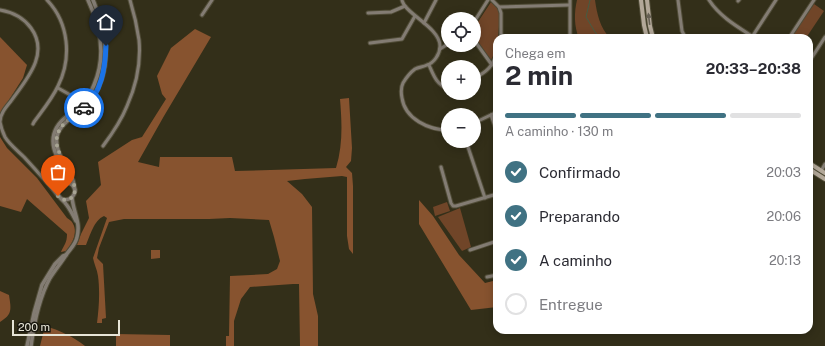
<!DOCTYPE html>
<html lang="pt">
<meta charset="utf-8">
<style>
body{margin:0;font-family:"Public Sans",sans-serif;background:#f7f7f7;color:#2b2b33;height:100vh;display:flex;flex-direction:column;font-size:15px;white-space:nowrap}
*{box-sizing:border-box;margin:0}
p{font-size:13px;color:#7c7c81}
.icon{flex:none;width:22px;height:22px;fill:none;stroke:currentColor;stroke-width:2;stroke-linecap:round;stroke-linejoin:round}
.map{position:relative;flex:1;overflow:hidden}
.sheet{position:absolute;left:493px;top:34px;width:320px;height:300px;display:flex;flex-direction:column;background:#fff;border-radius:12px;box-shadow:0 2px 10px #0003}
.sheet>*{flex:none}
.buttons{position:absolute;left:441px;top:12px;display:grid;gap:8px}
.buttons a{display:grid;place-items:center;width:40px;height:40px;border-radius:50%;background:#fff;box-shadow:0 2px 10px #0003;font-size:20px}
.scale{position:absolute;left:12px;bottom:10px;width:108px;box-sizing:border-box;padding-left:4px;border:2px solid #e7e5d7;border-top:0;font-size:11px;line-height:14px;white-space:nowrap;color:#e7e5d7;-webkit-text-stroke:3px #19170e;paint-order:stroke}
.pin{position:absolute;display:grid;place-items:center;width:34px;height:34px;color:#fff;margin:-41px -17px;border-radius:50% 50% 50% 0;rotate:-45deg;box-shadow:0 0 4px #0007}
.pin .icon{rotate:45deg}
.courier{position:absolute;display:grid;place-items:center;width:40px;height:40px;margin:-20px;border:3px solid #1a73e8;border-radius:50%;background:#fff;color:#222;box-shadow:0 1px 5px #0007}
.headline em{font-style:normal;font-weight:700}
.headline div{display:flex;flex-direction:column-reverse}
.headline{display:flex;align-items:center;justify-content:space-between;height:68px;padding:0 12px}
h1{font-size:26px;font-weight:700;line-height:30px}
.bar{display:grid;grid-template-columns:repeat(4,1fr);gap:6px 4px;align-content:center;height:48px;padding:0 12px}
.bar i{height:5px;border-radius:3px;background:#e1e1e2}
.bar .current{background:#407283}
.bar p{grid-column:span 4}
ol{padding:0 12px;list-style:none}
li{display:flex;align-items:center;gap:12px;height:44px}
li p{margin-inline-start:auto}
li .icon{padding:4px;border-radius:50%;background:#407283;color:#fff;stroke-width:4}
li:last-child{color:#7c7c81}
li i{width:22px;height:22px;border:2px solid #e1e1e2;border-radius:50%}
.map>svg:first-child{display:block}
.green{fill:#704528}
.forest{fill:#87532f}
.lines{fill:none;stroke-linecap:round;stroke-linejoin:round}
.stream{stroke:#455d44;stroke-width:1}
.minor-casing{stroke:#504c37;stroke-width:5}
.tertiary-casing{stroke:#504c37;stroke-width:5.5}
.secondary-casing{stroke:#504c37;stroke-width:6}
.minor{stroke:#837c73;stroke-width:3}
.tertiary{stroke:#837c73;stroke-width:3.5}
.secondary{stroke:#b3a899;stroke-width:4}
.oneway{fill:#666054}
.done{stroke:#a8a594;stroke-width:4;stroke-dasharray:0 7.2}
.route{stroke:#1a73e8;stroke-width:5}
</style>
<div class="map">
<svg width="825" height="346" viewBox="0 0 825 346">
<rect width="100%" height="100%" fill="#332f19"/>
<g class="green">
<path d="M 577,0 L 595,0 C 597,14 600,28 610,38 L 591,38 L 589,37 L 588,38 L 579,38 C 574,27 574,12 577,0 Z"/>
<polygon points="491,2 499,10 500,16 498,37 498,38 497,38 496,50 491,60 474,36 474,28"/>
<polygon points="814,4 824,11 806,38 795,38 792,36"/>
<polygon points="447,202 450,211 435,216 433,207"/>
<polygon points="460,208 471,247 462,251 438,217"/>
</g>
<g class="forest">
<path d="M 195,29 L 211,37 L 164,116 L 138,162 L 159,167 L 160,157 L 232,157 L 235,171 L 336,168 C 343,145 342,123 340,99 L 349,98 L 352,148 L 351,161 L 346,167 L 352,173 L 353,186 L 353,254 L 349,249 L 347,236 L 347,177 L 342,176 L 305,179 L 287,181 L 302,194 L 312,207 L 313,294 L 318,316 L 318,346 L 300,346 L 299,284 L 293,284 L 250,287 L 241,299 L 234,321 L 234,346 L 226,346 L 226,336 L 229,336 L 230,276 L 268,274 L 277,269 L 280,261 L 274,237 L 269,220 L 230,218 L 209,219 L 124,219 L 109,222 L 99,248 L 97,258 L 103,264 L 106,318 L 102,319 L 102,323 L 97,323 C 99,308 100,291 98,276 C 97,269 94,264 93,258 L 107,218 L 104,216 C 94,220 90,236 86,245 L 77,245 L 81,234 L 89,218 L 86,201 L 101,185 L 98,162 L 132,140 L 142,137 L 166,99 L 162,94 L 157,76 L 171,48 Z"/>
<polygon points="0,37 27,65 23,78 0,114"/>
<path d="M 0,137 L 7,148 L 37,178 L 67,218 C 69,219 71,221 72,222 C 79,232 72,244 66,251 L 61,252 C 64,245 67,243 67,234 L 27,199 L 21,212 L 0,206 Z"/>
<polygon points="419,200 433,216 459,255 485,283 497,280 497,307 471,310 419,224"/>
<polygon points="151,250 160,250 160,258 151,259"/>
<path d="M 0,291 L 9,295 C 11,309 13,314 0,322 Z"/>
<path d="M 45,326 C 59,330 74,337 85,346 L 40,346 Z"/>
<polygon points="116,334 170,335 170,346 116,346"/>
</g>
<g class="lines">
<polyline class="stream" points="590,0 586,17 595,32 600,38"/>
<g class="minor-casing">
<g id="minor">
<path d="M 402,0 C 402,1 404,5 405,6 C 413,17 440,30 440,46 C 440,54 434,63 427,65 C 423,67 419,67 415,69 C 411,72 406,78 403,83 C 401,87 401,93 402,98 C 405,119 429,130 448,130"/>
<polyline points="492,0 499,7 501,13 501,37"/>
<polyline points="570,0 570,38"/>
<polyline points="678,0 682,31 684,35 686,38"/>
<path d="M 709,0 C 720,17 738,27 755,38"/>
<polyline points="738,1 739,0"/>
<polyline points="499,7 569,5"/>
<path d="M 0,10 C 12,12 23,17 31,28 C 50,54 26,80 11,101 C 6,107 0,114 0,122 C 1,127 3,133 5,137 C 9,144 18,151 24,157 C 36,170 47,182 58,196"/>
<polyline points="368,13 391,12 405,6"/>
<polyline points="202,15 212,0"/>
<polyline points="474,22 488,0"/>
<polyline points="424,23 436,0"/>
<polyline points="791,35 814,0"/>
<polyline points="501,37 570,37"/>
<polyline points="752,37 776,0"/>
<polyline points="474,40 492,65"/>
<polyline points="370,43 402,39 415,16"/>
<polyline points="440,49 448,44"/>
<polyline points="809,62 825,37"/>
<path d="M 429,65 C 433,74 437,86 448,88"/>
<path d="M 474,78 C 487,72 492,67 497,53"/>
<polyline points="58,88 88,105"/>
<polyline points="491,115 497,132"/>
<polyline points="474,123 497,112"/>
<path d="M 33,124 L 34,122 C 42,111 52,99 58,86 C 72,58 69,23 47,0"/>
<polyline points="466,141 485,198"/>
<path d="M 103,146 C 112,134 121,121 127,106 C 136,86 141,62 139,40 C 137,26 134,13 130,0"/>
<polyline points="441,167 451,203 453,206 456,206 497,194"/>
<polyline points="821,171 825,164"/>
<polyline points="50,183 54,186 59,186"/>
<polyline points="470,250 497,241"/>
<polyline points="487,277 497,275"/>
</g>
</g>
<g class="tertiary-casing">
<g id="tertiary">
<path d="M 66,183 C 65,165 49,152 54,134 C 58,119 73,113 83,103 C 88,98 91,92 94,85 C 106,57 101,27 88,0"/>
<path d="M 75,190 C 74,186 74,182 72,178 C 67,165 54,152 57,136 C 60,124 73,117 82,110 C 100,95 108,67 105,44 C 103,29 99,14 93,0"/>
<path d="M 62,199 C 74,203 80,187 69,183 C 66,182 62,183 60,185 C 58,188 57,191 58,194 C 59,198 64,201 66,204 C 70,209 73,215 76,221"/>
<polyline points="27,346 34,313 42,285 55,264 63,256 66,255"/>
<path d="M 31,346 C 34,323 39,298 50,278 C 55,270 61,263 66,255 C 70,249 76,244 77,237 C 81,222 73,212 72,197"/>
</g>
</g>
<g class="secondary-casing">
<g id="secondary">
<polyline points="641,0 644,25 647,38"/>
<polyline points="647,0 650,26 653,38"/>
<polyline points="809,163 825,173"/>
<polyline points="809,169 825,179"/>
</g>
</g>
<use href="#minor" class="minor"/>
<use href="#tertiary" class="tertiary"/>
<use href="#secondary" class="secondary"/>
</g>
<defs><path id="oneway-solid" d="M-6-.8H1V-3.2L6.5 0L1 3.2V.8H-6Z"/></defs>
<use class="oneway" href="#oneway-solid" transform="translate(649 19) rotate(-97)"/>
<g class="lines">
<path class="done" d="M 58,196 C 61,199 65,201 69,199 C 85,194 63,161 59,152 C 57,148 56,142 57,137 C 59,123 75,116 84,108"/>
<path class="route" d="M 84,108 C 102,92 105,68 106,46"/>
</g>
</svg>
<div class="buttons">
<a><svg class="icon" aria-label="locate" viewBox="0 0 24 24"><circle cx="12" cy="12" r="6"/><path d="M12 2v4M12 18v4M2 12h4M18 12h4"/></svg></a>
<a>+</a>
<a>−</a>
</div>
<div class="scale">200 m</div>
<div class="pin" style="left:58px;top:196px;background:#ea580c"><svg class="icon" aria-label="bag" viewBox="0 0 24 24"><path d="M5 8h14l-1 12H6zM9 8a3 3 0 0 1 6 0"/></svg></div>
<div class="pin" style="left:106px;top:46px;background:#1f2937"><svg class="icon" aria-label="home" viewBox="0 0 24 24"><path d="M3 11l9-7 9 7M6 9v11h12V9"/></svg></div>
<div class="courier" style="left:84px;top:108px"><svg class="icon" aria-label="car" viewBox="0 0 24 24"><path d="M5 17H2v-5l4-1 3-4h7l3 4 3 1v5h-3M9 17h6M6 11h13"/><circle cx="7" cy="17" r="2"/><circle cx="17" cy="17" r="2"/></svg></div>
<section class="sheet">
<div class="headline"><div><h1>2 min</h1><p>Chega em</p></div><em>20:33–20:38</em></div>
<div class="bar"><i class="current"></i><i class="current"></i><i class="current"></i><i></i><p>A caminho · 130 m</p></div>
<ol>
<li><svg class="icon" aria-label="check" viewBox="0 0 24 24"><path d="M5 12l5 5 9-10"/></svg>Confirmado<p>20:03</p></li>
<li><svg class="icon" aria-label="check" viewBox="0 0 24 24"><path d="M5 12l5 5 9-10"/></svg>Preparando<p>20:06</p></li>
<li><svg class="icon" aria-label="check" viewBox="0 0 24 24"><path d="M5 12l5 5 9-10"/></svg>A caminho<p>20:13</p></li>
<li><i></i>Entregue</li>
</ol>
</section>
</div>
